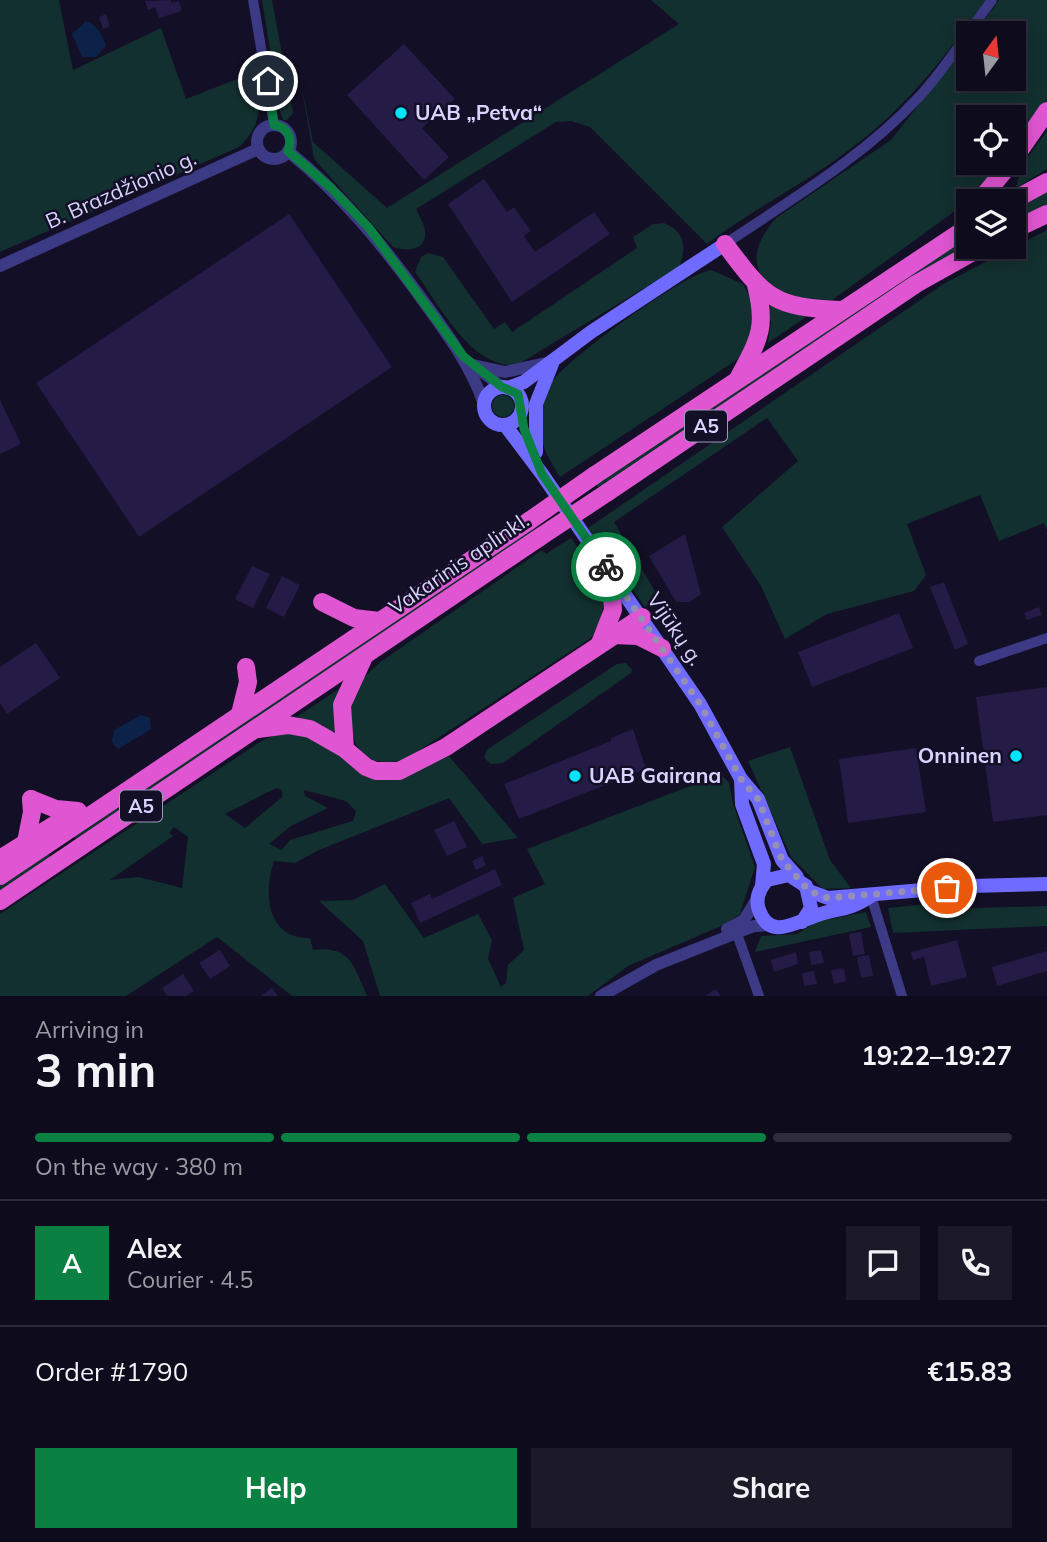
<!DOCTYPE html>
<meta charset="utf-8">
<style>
body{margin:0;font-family:Mulish,sans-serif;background:#1c1929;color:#f1f3f6;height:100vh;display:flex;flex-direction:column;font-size:26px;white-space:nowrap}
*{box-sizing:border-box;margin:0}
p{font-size:23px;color:#9b9ba3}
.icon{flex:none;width:38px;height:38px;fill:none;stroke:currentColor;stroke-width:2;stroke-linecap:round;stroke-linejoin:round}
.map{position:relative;height:996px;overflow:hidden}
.sheet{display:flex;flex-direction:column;background:#0e0b1c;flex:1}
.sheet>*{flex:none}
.needle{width:46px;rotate:15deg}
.buttons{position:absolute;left:956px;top:21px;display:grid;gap:14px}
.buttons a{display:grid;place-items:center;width:70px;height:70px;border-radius:0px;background:#0e0b1c;box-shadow:0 4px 18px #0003,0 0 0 2px #2e2b3b;font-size:35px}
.pin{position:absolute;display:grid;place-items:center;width:60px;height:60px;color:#fff;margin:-30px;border:4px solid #fff;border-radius:50%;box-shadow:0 2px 7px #0007}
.courier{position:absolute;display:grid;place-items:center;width:70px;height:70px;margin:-35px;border:5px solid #0b8043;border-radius:50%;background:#fff;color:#222;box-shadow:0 2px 9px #0007}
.overview em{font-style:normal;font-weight:700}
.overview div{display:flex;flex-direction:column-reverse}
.overview{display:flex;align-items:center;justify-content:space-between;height:119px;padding:0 35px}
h1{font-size:46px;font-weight:700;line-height:52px}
.bar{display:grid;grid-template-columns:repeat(4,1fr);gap:10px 7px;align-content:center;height:84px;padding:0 35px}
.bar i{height:9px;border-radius:5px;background:#2e2b3b}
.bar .on{background:#0b8043}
.bar p{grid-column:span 4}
.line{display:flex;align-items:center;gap:18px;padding:0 35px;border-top:2px solid #2e2b3b}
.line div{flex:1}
.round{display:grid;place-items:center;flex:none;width:74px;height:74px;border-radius:0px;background:#1c1929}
.action{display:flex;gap:14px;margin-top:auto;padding:14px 35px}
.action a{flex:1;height:80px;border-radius:0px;background:#0b8043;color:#fff;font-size:28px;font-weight:700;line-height:80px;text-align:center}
.action a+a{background:#1c1929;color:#f1f3f6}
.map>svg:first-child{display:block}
.green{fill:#12302f;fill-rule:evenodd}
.water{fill:#0c2248}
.building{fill:#241b47}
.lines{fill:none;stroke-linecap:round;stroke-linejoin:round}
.minor{stroke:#3d3a85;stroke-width:10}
.tertiary{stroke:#3d3a85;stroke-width:12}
.secondary{stroke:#6f6bff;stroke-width:14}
.trunk{stroke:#e055d1;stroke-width:18}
.trunk-bridge{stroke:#e055d1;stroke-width:18}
.done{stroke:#948fb3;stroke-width:7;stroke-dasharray:0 12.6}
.route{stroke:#0b8043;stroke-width:9}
.poi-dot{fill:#00e5ff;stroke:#130f26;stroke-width:2.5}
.labels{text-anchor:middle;stroke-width:5;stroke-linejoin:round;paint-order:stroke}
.shield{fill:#130f26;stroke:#9e99be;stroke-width:2}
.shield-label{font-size:19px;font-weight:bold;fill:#d9d4ff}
.poi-label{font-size:21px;font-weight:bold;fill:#d9d4ff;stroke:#130f26;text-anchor:start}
.street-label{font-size:21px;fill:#d9d4ff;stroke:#130f26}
</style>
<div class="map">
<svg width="1047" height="996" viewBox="0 0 1047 996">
<rect width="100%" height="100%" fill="#130f26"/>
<g class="green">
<path d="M 0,0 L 59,0 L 73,70 L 161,28 L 186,99 L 257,71 C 260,104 264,123 239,147 L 0,252 Z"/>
<polygon points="262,0 272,0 293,113 287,120 283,120 280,112"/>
<path d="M 651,0 L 986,0 C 948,53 910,103 858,143 C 811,181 755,207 707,244 L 590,127 L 571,121 L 556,122 L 416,209 C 419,216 424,223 425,230 C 428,251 407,252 393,247 L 314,159 L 301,83 L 313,142 L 387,208 L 679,24 Z"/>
<path d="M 999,0 L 1047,0 L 1047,99 L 1013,150 L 1013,117 L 968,117 L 968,163 L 1002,163 L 951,214 L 828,303 C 775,298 729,272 776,218 L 891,140 L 968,42 L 968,79 L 1013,79 L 1013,33 L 975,33 Z"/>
<polygon points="1047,131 1047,169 1016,188 1021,166"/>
<polygon points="1047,191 1047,205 1018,218 1024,204"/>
<path d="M 664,223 C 685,231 687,248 679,267 L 517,365 C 471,369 439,304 415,272 L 421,257 L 428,253 L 443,257 L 494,329 L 505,322 L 512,332 L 637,248 L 633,237 L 653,224 Z"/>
<polygon points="1047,230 1047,530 1044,523 999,541 980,495 907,524 926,575 914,591 827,614 785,639 761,586 722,527 798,461 767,418 614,522 659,598 645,607 588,528 945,283"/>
<polygon points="968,234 968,245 599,489 596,484"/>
<path d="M 711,270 L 743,284 L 757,309 L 744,355 L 560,477 C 548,457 535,437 540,412 C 542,399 547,388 555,378 C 575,354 682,275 711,270 Z"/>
<polygon points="764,295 809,315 768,343 771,323"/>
<circle cx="503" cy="406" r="11"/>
<polygon points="531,528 535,533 77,841 74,835"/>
<path d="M 571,538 C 597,575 617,594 591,638 L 406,759 C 372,768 354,756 350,722 C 349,715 347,707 349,701 C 355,684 367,675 379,663 L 542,550 L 546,554 Z"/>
<polygon points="626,663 632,670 631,673 503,763 490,764 484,757 488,749 617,664"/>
<polygon points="340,688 333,709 337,731 332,732 297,717"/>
<path d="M 297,731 L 331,748 L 354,769 L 375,779 L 407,776 L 449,756 L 518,838 L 482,844 L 449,798 L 319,850 L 295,863 L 274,861 C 263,894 267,939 310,938 L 313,950 C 351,945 354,967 367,996 L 292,996 L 217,937 L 126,996 L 0,996 L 0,914 L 263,740 L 282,732 ZM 276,788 L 282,790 L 282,797 L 245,828 L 225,814 ZM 304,790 L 346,801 L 356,811 L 353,821 L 290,840 L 282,850 L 269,844 L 291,826 L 328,808 L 305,796 ZM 174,827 L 188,837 L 182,888 L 139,877 L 110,880 L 173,836 L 169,833 Z"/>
<polygon points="790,747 830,860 851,888 823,889 791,857 748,761"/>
<polygon points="721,774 729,783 733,804 755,867 740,914 721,926 628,966 588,996 380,996 363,941 319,901 353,900 385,884 424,938 478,914 492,940 488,959 501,987 506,983 508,965 524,950 513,898 545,884 527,849"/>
<polygon points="47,852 51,858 0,891 0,884"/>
<polygon points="947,902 947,909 1047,906 1047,926 893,933 888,908"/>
<polygon points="866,912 871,927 755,952 761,936 797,934 816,922"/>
</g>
<g class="water">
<path d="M 86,21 C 98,26 102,34 106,46 L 96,57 L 82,57 L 72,34 Z"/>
<polygon points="141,715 150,718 151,729 118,749 112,742 114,730"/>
</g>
<g class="building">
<polygon points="171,0 171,3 179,1 182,11 159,18 155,7 148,10 145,1"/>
<polygon points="106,14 110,27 103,29 99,17"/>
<polygon points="404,44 455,99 422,128 449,157 424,180 347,95"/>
<polygon points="484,179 507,212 514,207 531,231 524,236 535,252 594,212 610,234 512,302 448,204"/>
<polygon points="289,214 392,367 139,537 36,383"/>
<polygon points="0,400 21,444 0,454"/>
<polygon points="685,534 701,594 690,602 676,602 649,556"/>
<polygon points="252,566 270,574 253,608 235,599"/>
<polygon points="282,576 300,585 284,617 266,608"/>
<polygon points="944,582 968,644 955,650 930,587"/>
<polygon points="1039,607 1042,615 1027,620 1024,613"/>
<polygon points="899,613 913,648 812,687 798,652"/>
<polygon points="36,643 60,678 7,714 0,703 0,667"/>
<polygon points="1047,687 1047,815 993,822 976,697"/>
<polygon points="633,729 646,769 519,819 504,784 611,741 611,738"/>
<polygon points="916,748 926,812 848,823 839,759"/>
<polygon points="454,821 467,847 447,856 434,830"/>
<polygon points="482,856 486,865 476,870 472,861"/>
<polygon points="495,869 502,885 420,923 411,903 430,894 432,899"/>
<polygon points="861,932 865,954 853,956 849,934"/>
<polygon points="957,940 967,977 931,986 924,957 913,960 911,952"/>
<polygon points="220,950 230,966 210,979 199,963"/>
<polygon points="821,950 824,963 811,965 809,952"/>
<polygon points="1047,951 1047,971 997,986 992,967"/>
<polygon points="796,952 798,964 774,972 771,960"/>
<polygon points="869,955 873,976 861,978 857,957"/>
<polygon points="844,968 846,981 834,984 831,970"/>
<polygon points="814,971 817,984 804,986 802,973"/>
<polygon points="183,974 194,991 186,996 167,996 162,988"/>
<polygon points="272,988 278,996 260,996"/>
<polygon points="716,989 721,996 705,996"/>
</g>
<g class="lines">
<g class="minor">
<polyline points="253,0 274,125"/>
<polyline points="968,33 992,0"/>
<path d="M 725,244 C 792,199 863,157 918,98 C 937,78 952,55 968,34"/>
<polyline points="979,661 1047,638"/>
<polyline points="871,896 902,996"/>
<polyline points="738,927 737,934 759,996"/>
</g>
<g class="tertiary">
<circle cx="274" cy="142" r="17"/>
<path d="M 288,151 C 344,197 382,244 424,302 C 448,335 471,366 484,404"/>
<polyline points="0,266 258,149"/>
<polyline points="473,365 505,372 546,363"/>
<polyline points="477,368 502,387"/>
<polyline points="727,929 744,920 757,899"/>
<polyline points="601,996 656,965 754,926 770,925"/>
</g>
<g class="secondary">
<circle cx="503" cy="406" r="19"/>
<polyline points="508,388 524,382 591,332 725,244"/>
<polyline points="505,425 542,474 700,704 741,779 758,799 782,860 797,877"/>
<polyline points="536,452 536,404 552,364"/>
<polyline points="741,779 742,804 764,864 762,886"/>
<polyline points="809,891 828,898 971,886 1047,884"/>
<path d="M 802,922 L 811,908 L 806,886 L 789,875 L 767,880 C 759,889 755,899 759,910 C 770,941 795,922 815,916 C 839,907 847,912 871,896"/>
</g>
<g class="trunk">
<polyline points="1013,160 1047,111"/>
<polyline points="979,201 1011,163"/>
<polyline points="1012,201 1047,182"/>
<polyline points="1013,230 1047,214"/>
<path d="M 725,244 C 765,298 774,308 842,310"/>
<path d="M 739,377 C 759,339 767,328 756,285"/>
<polyline points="595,475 968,227"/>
<polyline points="608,492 916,284 982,247"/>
<polyline points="322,602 354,618 379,621"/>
<polyline points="612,635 638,636 662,648"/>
<polyline points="600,643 613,610 610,573"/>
<polyline points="240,714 248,682 246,667"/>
<polyline points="258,729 288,725 310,729 345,749 366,767 376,771 399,771 446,747 642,617"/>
<polyline points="345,749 342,705 363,659"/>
<polyline points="31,799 56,809 78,811"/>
<polyline points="26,842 32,812 31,799"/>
<polyline points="0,859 73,813"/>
<polyline points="0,876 529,521"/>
<polyline points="0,901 540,537"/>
</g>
<g class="trunk-bridge">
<polyline points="529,521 595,475"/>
<polyline points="540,537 608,492"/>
</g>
</g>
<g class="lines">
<polyline class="done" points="606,567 700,704 741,779 758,799 782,860 809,891 828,898 947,888"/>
<path class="route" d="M 268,81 L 274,125 C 288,127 293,138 288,151 L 331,188 L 369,228 L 463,356 L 502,387 L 518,394 L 524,429 L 542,474 L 606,567"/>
</g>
<g class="poi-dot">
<circle cx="401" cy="113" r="7"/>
<circle cx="1016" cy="756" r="7"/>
<circle cx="575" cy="776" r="7"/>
</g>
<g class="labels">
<g class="shield">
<rect x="685" y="410.5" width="42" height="31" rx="5"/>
<rect x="120" y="790.5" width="42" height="31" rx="5"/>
</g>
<g class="shield-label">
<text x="706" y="433">A5</text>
<text x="141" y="813">A5</text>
</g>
<g class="poi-label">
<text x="415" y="120">UAB „Petva“</text>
<text x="1002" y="763" text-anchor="end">Onninen</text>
<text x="589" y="783">UAB Gairana</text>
</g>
<g class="street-label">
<text transform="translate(121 190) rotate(-24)" y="7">B. Brazdžionio g.</text>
<text transform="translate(459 564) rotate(-34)" y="7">Vakarinis aplinkl.</text>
<text transform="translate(675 629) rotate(56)" y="7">Vijūkų g.</text>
</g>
</g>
</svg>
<div class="buttons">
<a><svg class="needle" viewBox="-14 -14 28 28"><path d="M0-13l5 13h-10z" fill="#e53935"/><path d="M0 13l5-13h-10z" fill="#9b9ba3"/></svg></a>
<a><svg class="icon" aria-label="locate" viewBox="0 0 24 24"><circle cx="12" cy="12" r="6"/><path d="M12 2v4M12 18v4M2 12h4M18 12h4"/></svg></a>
<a><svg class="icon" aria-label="layers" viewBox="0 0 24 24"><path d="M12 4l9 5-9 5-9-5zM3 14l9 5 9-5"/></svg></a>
</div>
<div class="pin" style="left:947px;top:888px;background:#ea580c"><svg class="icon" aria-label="bag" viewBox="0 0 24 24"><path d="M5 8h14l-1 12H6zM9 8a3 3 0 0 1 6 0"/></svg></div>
<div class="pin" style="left:268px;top:81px;background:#1f2937"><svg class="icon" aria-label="home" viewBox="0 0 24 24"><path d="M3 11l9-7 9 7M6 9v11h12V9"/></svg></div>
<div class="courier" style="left:606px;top:567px"><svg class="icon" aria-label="bike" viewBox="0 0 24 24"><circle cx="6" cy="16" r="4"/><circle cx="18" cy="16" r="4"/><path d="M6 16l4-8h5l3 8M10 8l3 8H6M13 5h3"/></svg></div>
</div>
<section class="sheet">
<div class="overview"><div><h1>3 min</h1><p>Arriving in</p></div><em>19:22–19:27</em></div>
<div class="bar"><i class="on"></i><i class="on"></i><i class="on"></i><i></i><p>On the way · 380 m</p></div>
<div class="line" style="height:126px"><b class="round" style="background:#0b8043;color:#fff">A</b><div><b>Alex</b><p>Courier · 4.5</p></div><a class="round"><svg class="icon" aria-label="chat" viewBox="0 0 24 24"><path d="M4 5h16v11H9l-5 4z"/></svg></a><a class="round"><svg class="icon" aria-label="phone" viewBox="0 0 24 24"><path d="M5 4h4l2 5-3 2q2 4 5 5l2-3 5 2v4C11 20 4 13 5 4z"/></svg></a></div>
<div class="line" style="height:91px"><div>Order #1790</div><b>€15.83</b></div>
<div class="action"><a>Help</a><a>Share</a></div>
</section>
